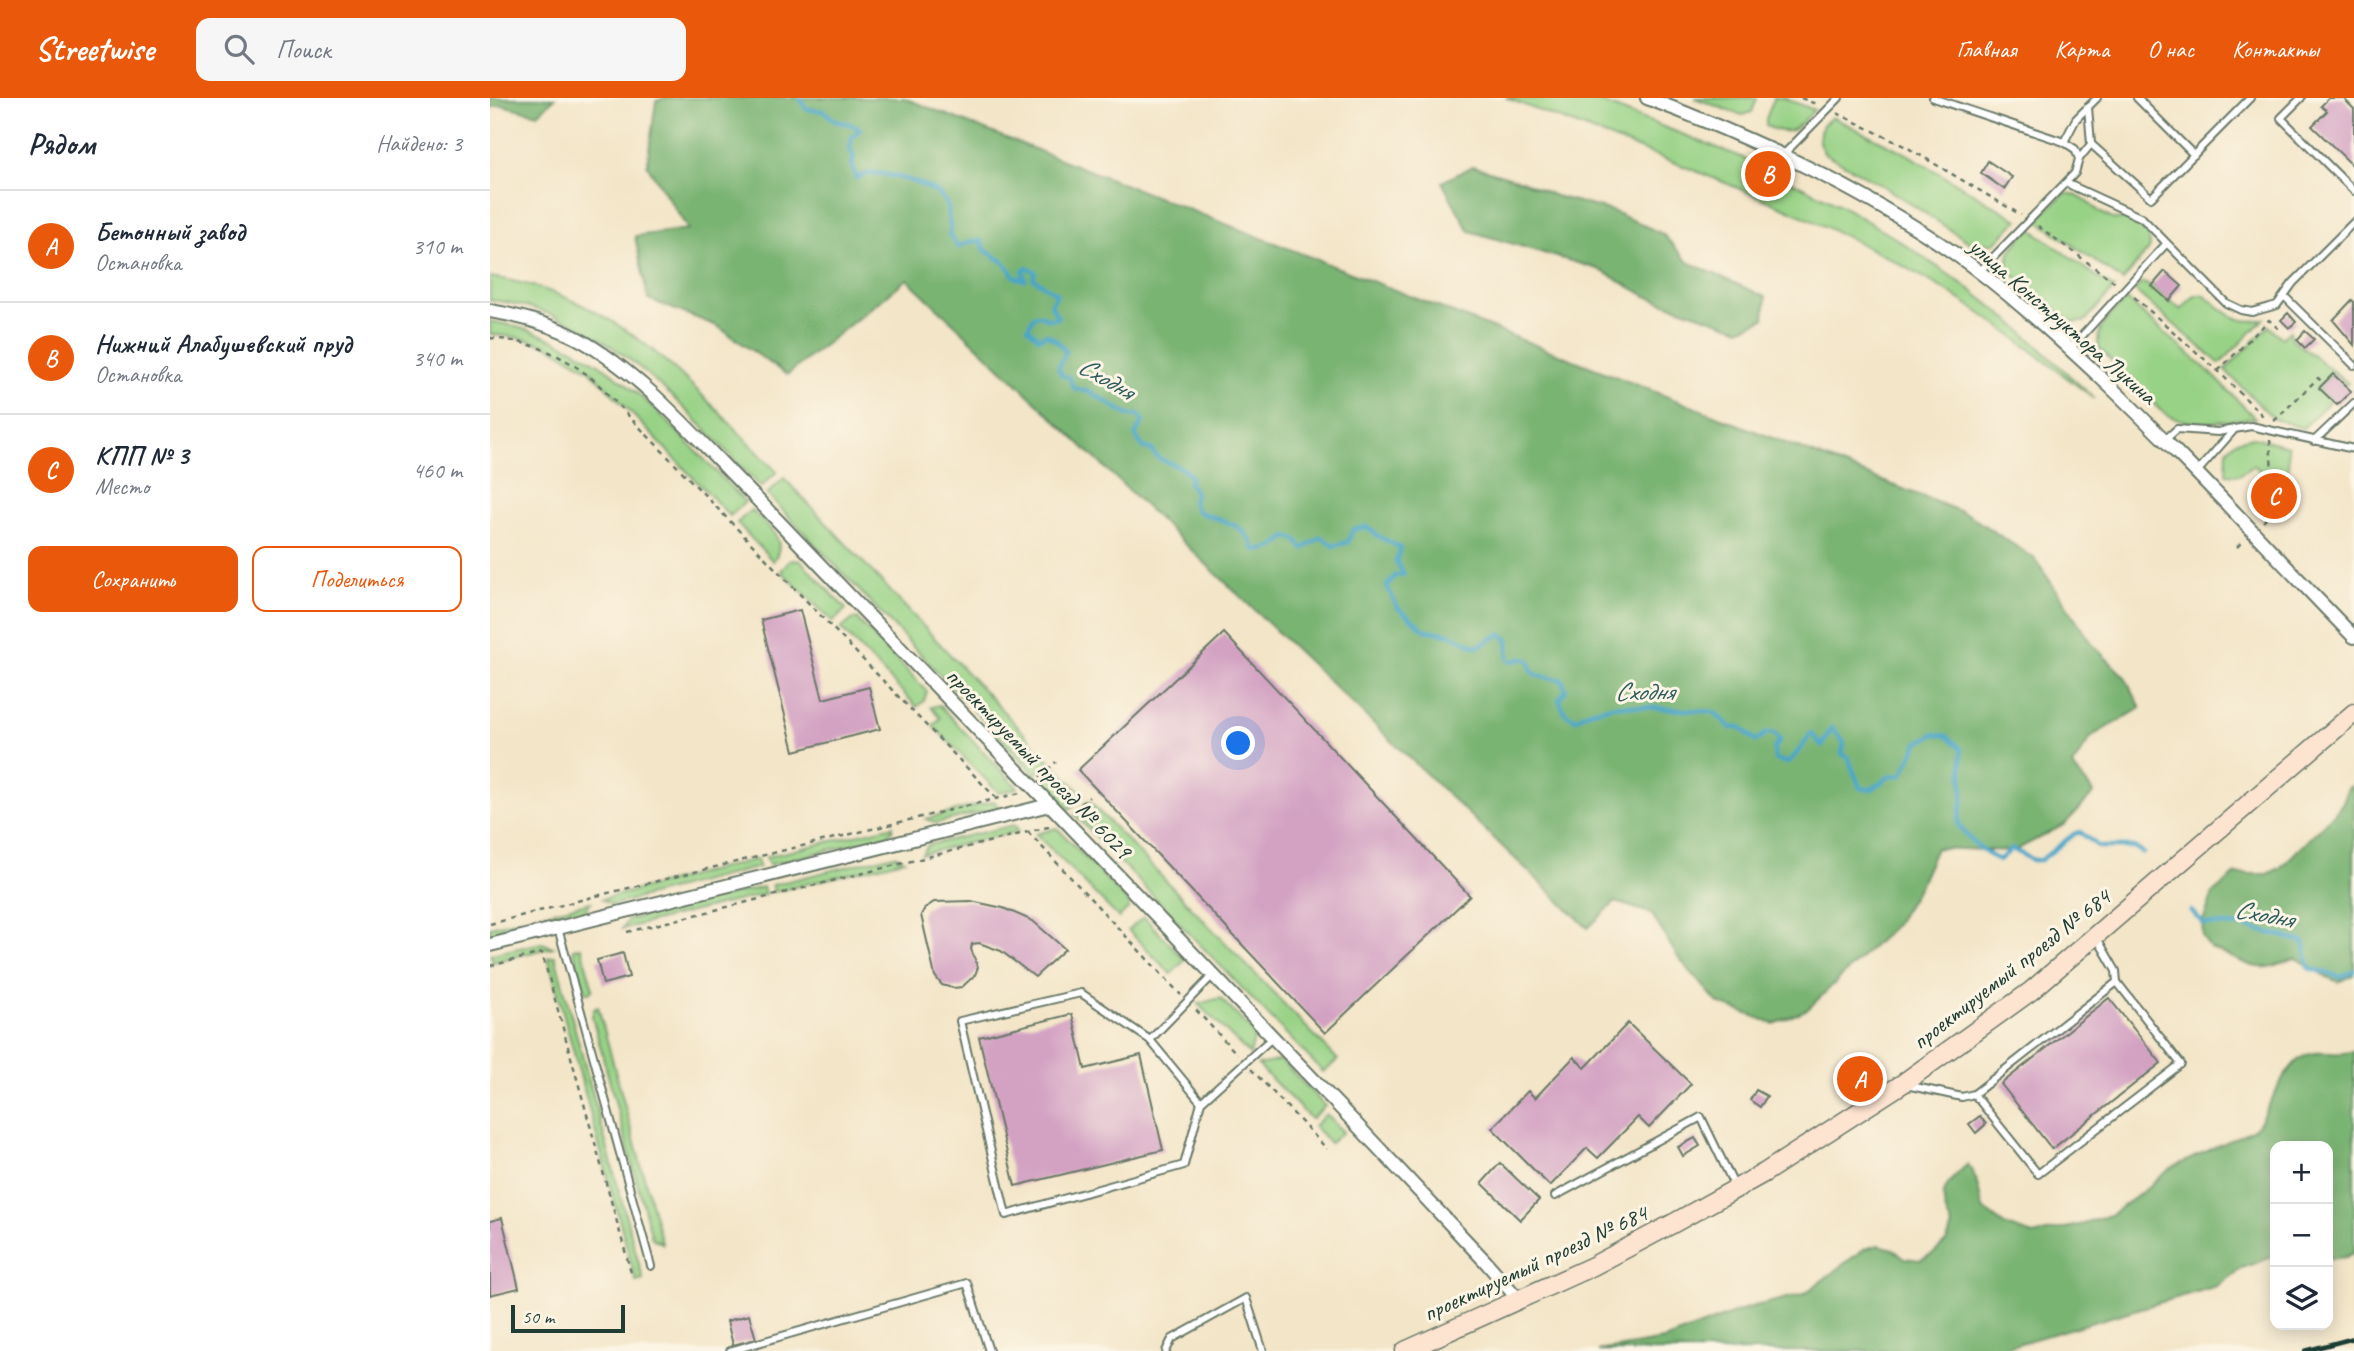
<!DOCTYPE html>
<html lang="ru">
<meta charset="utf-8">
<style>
body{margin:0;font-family:Caveat,sans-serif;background:#f6f6f7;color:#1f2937}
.controls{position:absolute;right:21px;bottom:21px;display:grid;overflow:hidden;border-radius:14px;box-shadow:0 4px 18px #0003}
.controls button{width:63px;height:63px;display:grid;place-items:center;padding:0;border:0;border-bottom:2px solid #e0e1e3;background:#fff;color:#1f2937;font:35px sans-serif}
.scale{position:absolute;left:21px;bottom:18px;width:114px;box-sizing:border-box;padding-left:7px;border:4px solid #1f3d34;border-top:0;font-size:19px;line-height:24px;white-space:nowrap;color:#1f3d34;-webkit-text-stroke:5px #fcf5e5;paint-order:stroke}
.you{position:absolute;left:749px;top:646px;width:24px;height:24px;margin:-18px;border:5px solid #fff;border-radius:50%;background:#1a73e8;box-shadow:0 0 0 10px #1a73e833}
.badge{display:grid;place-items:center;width:46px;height:46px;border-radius:50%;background:#ea580c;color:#fff;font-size:23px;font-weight:700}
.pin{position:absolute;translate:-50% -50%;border:4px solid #fff;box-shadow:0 2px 7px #0006}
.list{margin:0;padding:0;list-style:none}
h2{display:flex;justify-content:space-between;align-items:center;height:91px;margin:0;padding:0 28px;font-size:30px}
h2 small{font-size:23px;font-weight:400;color:#747a83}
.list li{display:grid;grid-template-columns:46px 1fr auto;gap:21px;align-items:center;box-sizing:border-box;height:112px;padding:0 28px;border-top:2px solid #e0e1e3}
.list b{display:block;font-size:26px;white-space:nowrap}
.list p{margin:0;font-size:23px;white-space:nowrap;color:#747a83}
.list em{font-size:23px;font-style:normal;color:#747a83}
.actions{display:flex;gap:14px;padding:21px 28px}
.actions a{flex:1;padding:16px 0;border:2px solid #ea580c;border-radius:14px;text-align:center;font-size:24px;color:#ea580c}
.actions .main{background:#ea580c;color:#fff}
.icon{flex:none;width:38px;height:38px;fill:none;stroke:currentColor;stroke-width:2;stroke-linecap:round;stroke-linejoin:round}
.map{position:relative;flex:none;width:1864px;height:1253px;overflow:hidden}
header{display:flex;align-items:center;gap:42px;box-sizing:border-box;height:98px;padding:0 35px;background:#ea580c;color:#fff}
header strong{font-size:33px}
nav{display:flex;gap:38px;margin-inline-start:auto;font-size:24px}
.search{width:490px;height:63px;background:#f6f6f7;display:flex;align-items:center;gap:18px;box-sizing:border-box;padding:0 24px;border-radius:14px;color:#747a83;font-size:26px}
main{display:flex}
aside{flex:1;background:#fff}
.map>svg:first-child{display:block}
.green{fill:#98d286;stroke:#5c885d;stroke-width:2}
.forest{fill:#7ab473;stroke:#4c7854;stroke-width:2}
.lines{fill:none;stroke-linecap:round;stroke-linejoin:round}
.stream{stroke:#49a5c8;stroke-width:4.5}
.building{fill:#d3a2c3}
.lane-casing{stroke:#697868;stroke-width:10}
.street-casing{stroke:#697868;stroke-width:16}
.secondary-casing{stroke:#697868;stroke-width:21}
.path{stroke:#697868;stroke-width:2.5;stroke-dasharray:5 5;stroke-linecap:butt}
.lane{stroke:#fff;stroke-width:6}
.street{stroke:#fff;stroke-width:12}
.secondary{stroke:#fde4d1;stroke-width:18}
.rail{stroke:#1f3d34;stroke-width:4.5}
.labels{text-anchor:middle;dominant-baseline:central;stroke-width:6;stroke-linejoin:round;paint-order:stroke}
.street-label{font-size:24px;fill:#1f3d34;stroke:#fcf5e5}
.water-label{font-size:26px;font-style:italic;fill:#2c5c60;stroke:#fcf5e5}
</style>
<header>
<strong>Streetwise</strong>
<div class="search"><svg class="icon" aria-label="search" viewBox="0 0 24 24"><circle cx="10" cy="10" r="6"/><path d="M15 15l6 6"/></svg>Поиск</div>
<nav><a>Главная</a><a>Карта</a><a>О нас</a><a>Контакты</a></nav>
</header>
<main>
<aside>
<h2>Рядом<small>Найдено: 3</small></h2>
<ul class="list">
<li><span class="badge">A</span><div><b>Бетонный завод</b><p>Остановка</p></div><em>310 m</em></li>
<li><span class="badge">B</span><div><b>Нижний Алабушевский пруд</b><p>Остановка</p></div><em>340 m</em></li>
<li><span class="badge">C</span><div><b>КПП № 3</b><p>Место</p></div><em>460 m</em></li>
</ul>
<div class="actions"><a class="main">Сохранить</a><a>Поделиться</a></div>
</aside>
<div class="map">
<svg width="1864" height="1253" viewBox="0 0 1864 1253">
<rect width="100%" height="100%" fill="#fcf5e5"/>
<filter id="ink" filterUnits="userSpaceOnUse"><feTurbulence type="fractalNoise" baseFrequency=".0143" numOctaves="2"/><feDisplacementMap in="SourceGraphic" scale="14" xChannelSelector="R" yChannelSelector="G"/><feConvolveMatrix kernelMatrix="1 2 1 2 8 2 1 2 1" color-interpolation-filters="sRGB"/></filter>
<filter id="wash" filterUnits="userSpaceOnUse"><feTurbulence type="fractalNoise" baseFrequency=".00686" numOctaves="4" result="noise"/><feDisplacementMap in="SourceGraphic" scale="28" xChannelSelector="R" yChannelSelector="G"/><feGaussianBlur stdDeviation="1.57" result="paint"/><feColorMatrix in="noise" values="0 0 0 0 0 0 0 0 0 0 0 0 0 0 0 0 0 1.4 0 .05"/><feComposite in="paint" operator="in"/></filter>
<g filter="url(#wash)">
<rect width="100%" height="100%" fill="#f3e5c8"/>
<!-- green -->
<g class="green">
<path d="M1016,0H1099L1251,59L1350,107L1405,140L1477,189L1524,226L1605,301C1553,262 1501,219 1445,186C1310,107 1161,56 1016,0Z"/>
<path d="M1205,0H1267L1262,14L1253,17L1245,15Z"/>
<path d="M1284,0H1294L1324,12C1306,31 1302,40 1276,28V21Z"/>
<path d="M1342,19L1415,55L1528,122L1505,145L1482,146L1395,89L1334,55L1329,44L1330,34L1333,27Z"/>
<path d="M1575,95C1595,96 1605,115 1623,121C1626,122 1631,121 1634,121C1646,123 1664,138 1659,151L1633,183L1547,122Z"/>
<path d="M1540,130L1624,191L1594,224H1581L1519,173C1513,154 1529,143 1540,130Z"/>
<path d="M0,179C131,197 200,286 287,374L271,389C193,311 118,213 0,202Z"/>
<path d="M1652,185L1662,188L1691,212C1698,205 1704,194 1715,197C1733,213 1748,228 1774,221L1730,266L1644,192Z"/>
<path d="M1636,201L1723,277L1765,320C1734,321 1697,334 1670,312L1609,250C1603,230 1624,215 1636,201Z"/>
<path d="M0,223C118,243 176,324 255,404L240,418L100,272L56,247L31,240L0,236Z"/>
<path d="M1779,228L1792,240L1800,233L1802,241L1858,285L1855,288L1842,276L1829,290L1841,302L1813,330L1784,321L1735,272Z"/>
<path d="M1763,339L1798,348L1799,392L1792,396L1787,390L1777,398L1782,404V410L1776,416L1764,404L1767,392L1778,381L1764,367L1749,377L1736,376L1737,352L1746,343Z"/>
<path d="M294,380L560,663L545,676L277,396Z"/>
<path d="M261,412C276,427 300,442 283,463L247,425Z"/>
<path d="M305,462L311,463L356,511L343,524L291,473L299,463Z"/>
<path d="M363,521H367L437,593L434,603L427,609L351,531Z"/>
<path d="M449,607L528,690L509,695L443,628L450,620L441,609Z"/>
<path d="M566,669L594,698L579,711L552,683Z"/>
<path d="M504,703L509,710L446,725L436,721Z"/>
<path d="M599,703L848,962L833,974L585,717Z"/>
<path d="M524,727L529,733L432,756L438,747Z"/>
<path d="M403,728L402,733L396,738L279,767L276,759Z"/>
<path d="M567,730L639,805V810L629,820L546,736Z"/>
<path d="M404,757L414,762L284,794L282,787Z"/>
<path d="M267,761L269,769L122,807L112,801Z"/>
<path d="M273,789L275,796L132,831L138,822Z"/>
<path d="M101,804L93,814L0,837V829Z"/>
<path d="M654,819L695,862L681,876L638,832Z"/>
<path d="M52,845L63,849L3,864L1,856Z"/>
<path d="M91,849L103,891L99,895L95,893L83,851Z"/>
<path d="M65,858L153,1181L146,1183L58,859Z"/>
<path d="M730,900L765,936L760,957L708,906Z"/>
<path d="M108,909L172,1145L162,1140L102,918L104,911Z"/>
<path d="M791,962L835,1008L821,1021L768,967Z"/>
<path d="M836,1016L853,1034L840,1045L824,1028Z"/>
</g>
<!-- forest -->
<g class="forest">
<path d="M0,0H65L48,16L11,7L0,10Z"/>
<path d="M175,0H414L1477,416L1545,461L1604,548L1635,579L1651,610L1602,638L1582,668L1604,695L1574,727L1524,753L1446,750L1429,788L1405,827L1318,911L1284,926L1228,905L1187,858L1161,815L1125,804L1098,830L417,181L297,277L227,228L158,201L145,138L198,131L157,67L166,3Z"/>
<path d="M983,68L1032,83L1065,98L1122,113L1173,136L1198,164L1276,199L1274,221L1250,231L1158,199L1108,171L979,133L952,84Z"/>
<path d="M1864,687V877L1849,884C1830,879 1823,867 1805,860C1796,863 1787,868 1778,869C1758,872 1738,855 1720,850L1712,838L1713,823L1723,795L1746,776H1778L1790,770L1844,716L1853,704L1858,690Z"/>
<path d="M1864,953V1154L1856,1159L1838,1161V1048H1785V1158L1752,1170L1727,1188L1503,1253H1108L1174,1242L1257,1210L1314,1196L1374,1151L1389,1147L1403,1151L1415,1160L1430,1162L1444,1155L1457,1143L1462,1128C1446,1096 1453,1088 1478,1066L1486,1081L1493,1111L1516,1128L1543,1137L1594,1126L1620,1117L1646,1099L1681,1070L1764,1031C1780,1012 1795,961 1820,956C1835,952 1847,959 1864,953Z"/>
</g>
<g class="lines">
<!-- stream -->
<g class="stream">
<path d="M310,0L316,11L334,13L345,23L360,26L370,31L362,39L360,52L364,58L362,67L366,80C371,78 377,75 382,75C402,76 443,86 455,103C461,112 456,121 461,129L459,137L468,149L479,144L491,143L495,152L514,164L525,179L535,182L533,172L537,169L545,174L543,180L567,196L561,207L568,220L558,221L551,217L544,218L538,230L549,240L556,236L567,243L576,254L568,270L572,277L580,280L582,287L586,291L600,294L638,317H648L653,323L645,337L653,349L662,352C669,368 688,361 701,379L699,385L706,395L703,403L707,413C731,424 756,424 764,451C779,454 786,447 797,439L806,441L813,451L831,439L844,448L858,444L863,431L877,429L888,438L911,450L906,463L914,476L905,478L897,488L907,509L935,532L960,536L987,549L1011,536L1018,542V561L1022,564L1032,560L1040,563L1042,574C1052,581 1061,578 1072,582L1076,592L1069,601L1075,615L1086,621L1098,614L1126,607L1224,614L1241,630L1250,629L1266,643L1276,635L1285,636L1290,642L1284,651L1285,661L1298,665L1312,649L1321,635L1332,648L1342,629L1354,645L1352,656L1359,660C1361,671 1367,679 1370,690C1386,695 1388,684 1400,679C1404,677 1408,677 1412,677L1428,645L1444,636L1457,638L1471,651L1473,700L1468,726C1480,742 1490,753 1509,762L1522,751L1543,762H1551L1584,736L1590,734L1609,749H1644L1653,755"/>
<path d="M1701,813L1714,826L1752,828L1814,844L1819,870L1851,879L1864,873"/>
</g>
</g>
<g id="blocks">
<!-- building -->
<g class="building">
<path d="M1839,0H1853L1864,11V69L1822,28L1837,13L1831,8Z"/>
<path d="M1498,63L1522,79L1514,91L1491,75Z"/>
<path d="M1675,173L1692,188L1679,203L1662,188Z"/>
<path d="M1862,202L1864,204V247L1843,222Z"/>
<path d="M1798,215L1806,224L1799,230L1791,222Z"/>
<path d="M1815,233L1824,241L1815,250L1807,242Z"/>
<path d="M1843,276L1861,293L1847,307L1829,290Z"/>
<path d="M1787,390L1792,396L1782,404L1777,399Z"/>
<path d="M310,512L333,601L379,589L390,631L304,653L271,522Z"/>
<path d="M734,535L980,798L835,935L588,672Z"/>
<path d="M481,803L513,810L543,823L575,851L545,879L511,853L489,845L482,846L481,851L488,869L485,877L472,889L463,890L452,887L445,878L431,817L435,810L444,804Z"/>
<path d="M133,855L139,879L113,886L107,862Z"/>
<path d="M1619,900L1671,965L1562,1051L1511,986Z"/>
<path d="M582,916L595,971L651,957L673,1052L525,1088L489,939Z"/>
<path d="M1138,925L1201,986L1159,1030L1148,1019L1108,1060L1097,1050L1060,1088L1002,1030L1038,993L1045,1000L1084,959L1095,970Z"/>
<path d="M1266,992L1277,998L1270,1009L1260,1002Z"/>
<path d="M1490,1018L1496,1026L1486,1035L1479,1026Z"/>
<path d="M1205,1040L1210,1048L1193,1058L1188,1049Z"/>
<path d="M1010,1065L1049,1102L1030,1122L992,1085Z"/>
<path d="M12,1120L29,1190L0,1197V1123Z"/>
<path d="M259,1217L266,1241L243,1247L237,1223Z"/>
</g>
</g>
</g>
<g filter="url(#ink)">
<use href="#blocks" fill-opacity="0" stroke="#697868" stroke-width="2"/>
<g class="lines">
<defs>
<g id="lane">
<path d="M1443,0L1574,44L1586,21L1607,0"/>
<path d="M1647,0L1704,57"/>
<path d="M1811,0L1791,20L1864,93"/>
<path d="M1601,46L1661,100L1760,0"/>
<path d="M1294,56L1349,0"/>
<path d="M1589,61L1601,46L1598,9"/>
<path d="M1576,85L1652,120L1736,205L1751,212L1762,214L1787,207L1803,185L1864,124"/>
<path d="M1489,174L1585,75L1589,61L1585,51L1574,44"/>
<path d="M1794,198L1864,267"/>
<path d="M1580,251L1676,146"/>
<path d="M1676,341L1687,331L1728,334L1761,328L1864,351"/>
<path d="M1824,343L1864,305"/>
<path d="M1707,374L1743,333"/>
<path d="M68,830L161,1168"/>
<path d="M660,942L723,877"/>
<path d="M1416,987L1472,999L1484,996L1627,884L1626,873L1607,840"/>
<path d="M1484,996L1548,1076L1691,966L1627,884"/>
<path d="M711,1004L660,942L591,895L470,923L516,1117L694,1067L711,1004L783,939"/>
<path d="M1065,1098L1211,1019L1245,1089"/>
<path d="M240,1253L477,1185L499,1253"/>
<path d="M676,1253L682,1241L756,1200L773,1253"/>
</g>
<g id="street">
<path d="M1157,0C1265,41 1368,89 1464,155C1515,191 1563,235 1609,278C1698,362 1779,452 1864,539"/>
<path d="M0,213C30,218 60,226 87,240C155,277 211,346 266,400L866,1026L995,1163L1029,1202"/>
<path d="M0,847L559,707"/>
</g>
<path id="secondary" d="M915,1253L1103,1168L1184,1125L1274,1075L1412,986L1541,893L1864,615"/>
</defs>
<!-- lane casing -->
<use href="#lane" class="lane-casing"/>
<!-- street casing -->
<use href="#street" class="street-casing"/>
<!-- secondary casing -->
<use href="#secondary" class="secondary-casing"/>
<!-- path -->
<g class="path">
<path d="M1311,0L1328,7"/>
<path d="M1347,15L1418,50L1531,117"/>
<path d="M1548,128L1627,186"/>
<path d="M1644,199L1728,273L1775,320"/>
<path d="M0,240C42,243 75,257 107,285L506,700"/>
<path d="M1728,273L1779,222L1792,234"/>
<path d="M1784,323L1828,280L1834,286"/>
<path d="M1773,424L1788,408L1777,395L1783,389L1780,342"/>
<path d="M1747,449L1753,443"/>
<path d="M550,679L566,664"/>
<path d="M583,713L599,699"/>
<path d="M538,734L691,897"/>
<path d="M0,826L106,798L530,695"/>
<path d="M137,834L562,728"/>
<path d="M0,868L52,855L142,1178"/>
<path d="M706,912L747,956"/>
<path d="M761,971L837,1051"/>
</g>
<!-- lane -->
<use href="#lane" class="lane"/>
<!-- street -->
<use href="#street" class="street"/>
<!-- secondary -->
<use href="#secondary" class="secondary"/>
<!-- rail -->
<path class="rail" d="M1815,1253L1864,1240"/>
</g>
</g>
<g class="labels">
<!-- street labels -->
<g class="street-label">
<text transform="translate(1573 223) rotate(41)">улица Конструктора Лукина</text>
<text transform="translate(549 665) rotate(46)">проектируемый проезд № 6029</text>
<text transform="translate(1521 871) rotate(-38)">проектируемый проезд № 684</text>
<text transform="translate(1045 1165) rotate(-25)">проектируемый проезд № 684</text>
</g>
<!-- water labels -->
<g class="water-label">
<text transform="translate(616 280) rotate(30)">Сходня</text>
<text x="1154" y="593">Сходня</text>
<text transform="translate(1774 816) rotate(11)">Сходня</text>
</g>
</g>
</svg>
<div class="controls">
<button>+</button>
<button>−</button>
<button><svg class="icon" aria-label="layers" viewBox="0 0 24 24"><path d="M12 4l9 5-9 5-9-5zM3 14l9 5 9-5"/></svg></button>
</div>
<div class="scale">50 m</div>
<div class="you"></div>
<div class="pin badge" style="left:1370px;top:981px">A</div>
<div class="pin badge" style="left:1278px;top:76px">B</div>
<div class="pin badge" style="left:1784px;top:398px">C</div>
</div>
</main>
